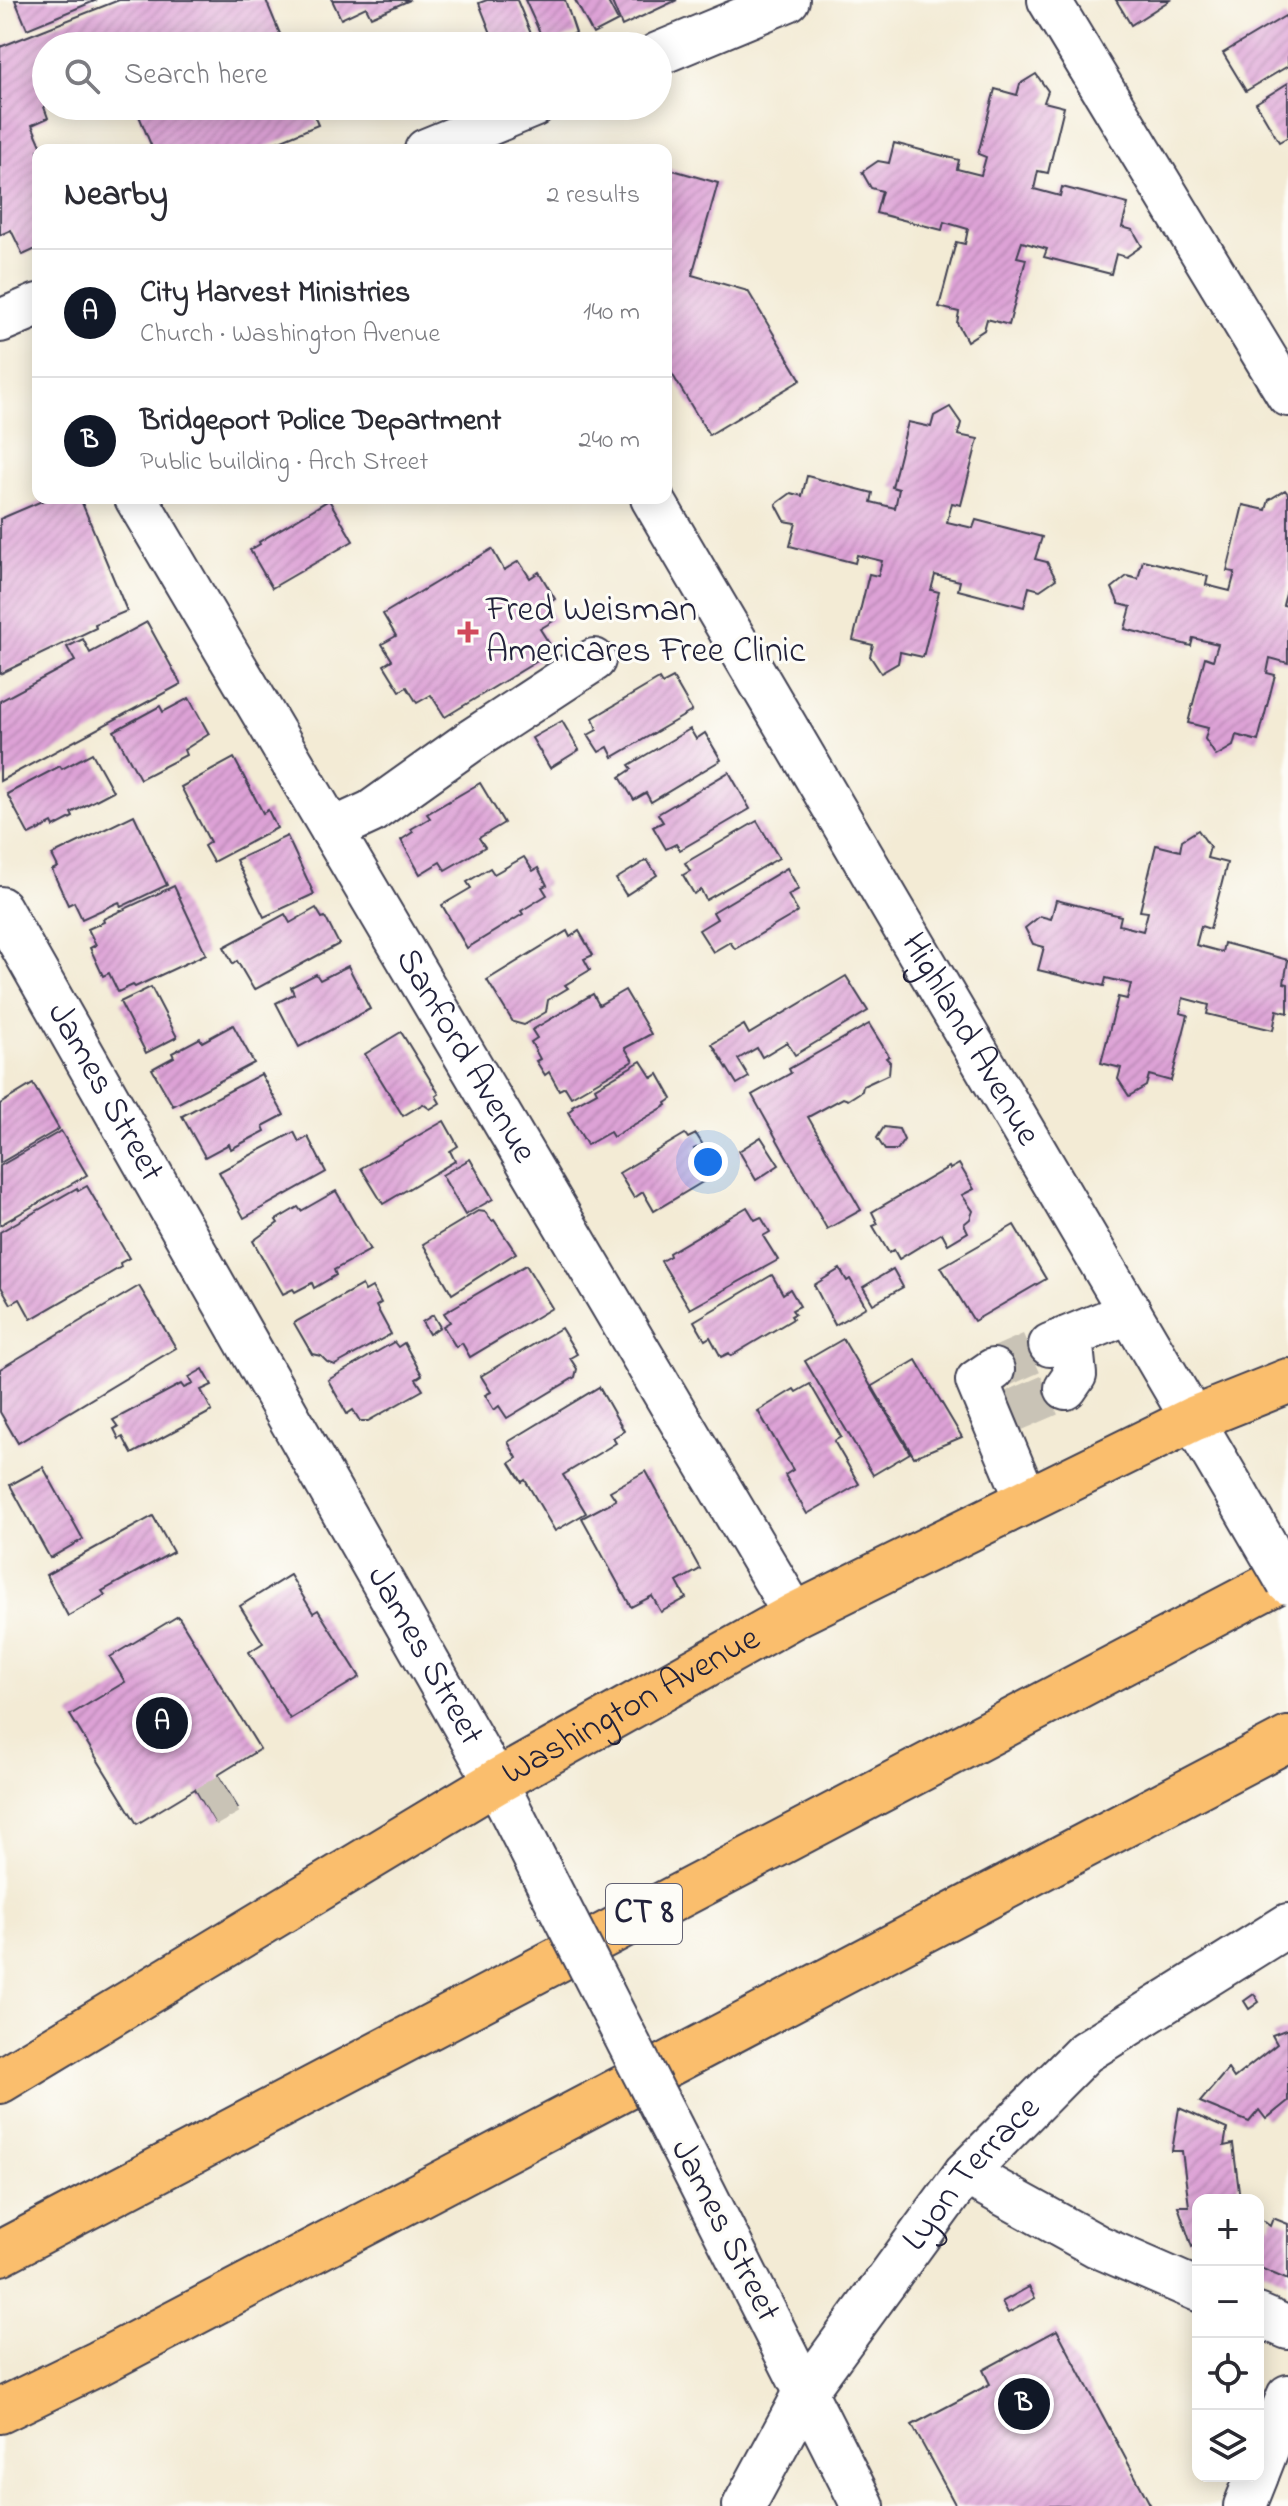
<!DOCTYPE html>
<meta charset="utf-8">
<style>
body{margin:0;font-family:"Indie Flower",sans-serif;background:#f7f7f7;color:#2b2b33}
.controls{position:absolute;right:24px;bottom:24px;display:grid;overflow:hidden;border-radius:16px;box-shadow:0 4px 20px #0003}
.controls button{width:72px;height:72px;display:grid;place-items:center;padding:0;border:0;border-bottom:2px solid #e1e1e2;background:#fff;color:#2b2b33;font:40px sans-serif}
.you{position:absolute;left:708px;top:1162px;width:28px;height:28px;margin:-20px;border:6px solid #fff;border-radius:50%;background:#1a73e8;box-shadow:0 0 0 12px #1a73e833}
.badge{display:grid;place-items:center;width:52px;height:52px;border-radius:50%;background:#111827;color:#fff;font-size:26px;font-weight:700}
.pin{position:absolute;translate:-50% -50%;border:4px solid #fff;box-shadow:0 2px 8px #0006}
.list{margin:0;padding:0;list-style:none}
h2{display:flex;justify-content:space-between;align-items:center;height:104px;margin:0;padding:0 32px;font-size:34px}
h2 small{font-size:26px;font-weight:400;color:#7c7c81}
.list li{display:grid;grid-template-columns:52px 1fr auto;gap:24px;align-items:center;box-sizing:border-box;height:128px;padding:0 32px;border-top:2px solid #e1e1e2}
.list b{display:block;font-size:30px;white-space:nowrap}
.list p{margin:0;font-size:26px;white-space:nowrap;color:#7c7c81}
.list em{font-size:26px;font-style:normal;color:#7c7c81}
.icon{flex:none;width:44px;height:44px;fill:none;stroke:currentColor;stroke-width:2;stroke-linecap:round;stroke-linejoin:round}
.map{position:relative;flex:none;width:1288px;height:2506px;overflow:hidden}
.search{position:absolute;background:#fff;box-shadow:0 4px 20px #0003;left:32px;top:32px;width:640px;height:88px;display:flex;align-items:center;gap:20px;box-sizing:border-box;padding:0 28px;border-radius:44px;color:#7c7c81;font-size:30px}
.panel{position:absolute;background:#fff;box-shadow:0 4px 20px #0003;left:32px;top:144px;width:640px;height:360px;border-radius:16px}
.map>svg:first-child{display:block}
.building{fill:url(#building-hatch)}
.lines{fill:none;stroke-linecap:round;stroke-linejoin:round}
.minor-tunnel{stroke:#c9c3b6;stroke-width:42;stroke-dasharray:42 21;stroke-linecap:butt}
.minor-casing{stroke:#414052;stroke-width:46}
.major-casing{stroke:#414052;stroke-width:48}
.highway-casing{stroke:#414052;stroke-width:48}
.minor{stroke:#fff;stroke-width:42}
.major{stroke:#fabe6d;stroke-width:44}
.highway{stroke:#fabe6d;stroke-width:44}
.minor-bridge-casing{stroke:#414052;stroke-width:46;stroke-linecap:butt}
.minor-bridge{stroke:#fff;stroke-width:42}
.poi-dot{fill:#d1495b;stroke:#fdfcf7;stroke-width:3}
.labels{text-anchor:middle;dominant-baseline:central;stroke-width:6;stroke-linejoin:round;paint-order:stroke}
.shield{fill:#fdfcf7;stroke:#646373;stroke-width:2}
.shield-label{font-size:34px;font-weight:bold;fill:#22223b}
.poi-label{font-size:36px;fill:#22223b;stroke:#fdfcf7;text-anchor:start}
.street-label{font-size:36px;fill:#22223b;stroke:#fdfcf7}
</style>
<div class="map">
<svg width="1288" height="2506" viewBox="0 0 1288 2506">
<defs>
<pattern id="building-hatch" width="6" height="6" patternUnits="userSpaceOnUse" patternTransform="scale(2)"><rect width="6" height="6" fill="#dda2d6"/><path d="M-1 1l2-2M0 6l6-6M5 7l2-2" fill="none" stroke="#bd8bb9"/></pattern>
</defs>
<rect width="100%" height="100%" fill="#fdfcf7"/>
<filter id="ink" filterUnits="userSpaceOnUse"><feTurbulence type="fractalNoise" baseFrequency=".0125" numOctaves="2"/><feDisplacementMap in="SourceGraphic" scale="16" xChannelSelector="R" yChannelSelector="G"/><feConvolveMatrix kernelMatrix="1 2 1 2 8 2 1 2 1" color-interpolation-filters="sRGB"/></filter>
<filter id="wash" filterUnits="userSpaceOnUse"><feTurbulence type="fractalNoise" baseFrequency=".006" numOctaves="4" result="noise"/><feDisplacementMap in="SourceGraphic" scale="32" xChannelSelector="R" yChannelSelector="G"/><feGaussianBlur stdDeviation="1.8" result="paint"/><feColorMatrix in="noise" values="0 0 0 0 0 0 0 0 0 0 0 0 0 0 0 0 0 1.4 0 .05"/><feComposite in="paint" operator="in"/></filter>
<g filter="url(#wash)">
<rect width="100%" height="100%" fill="#f3ebd5"/>
<g id="blocks">
<!-- building -->
<g class="building">
<path d="M15,0H97L27,29Z"/>
<path d="M119,0H266L285,46H46V106L44,107L48,118L32,125L43,150H38V248L23,255L11,230L0,235V47Z"/>
<path d="M332,0H410L371,17L366,7L341,19Z"/>
<path d="M487,0H517L534,41L522,46H496L479,3Z"/>
<path d="M525,0H565L576,33L546,46Z"/>
<path d="M575,0H607L618,21L593,34Z"/>
<path d="M611,0H677L622,26Z"/>
<path d="M1116,0H1170L1131,25Z"/>
<path d="M1285,16L1288,21V66L1246,91L1223,53Z"/>
<path d="M1036,74L1048,91L1044,102L1064,107L1048,173L1038,171L1034,189L1060,196L1062,187L1128,204L1122,227L1133,230L1142,246L1126,257L1116,254L1111,274L1044,257L1047,249L1022,242L1017,257L1026,259L1009,325L987,319L984,330L967,341L957,323L959,312L939,307L956,242L965,244L968,229L944,222L942,230L876,213L882,191L871,188L862,172L878,161L889,163L894,143L959,160L957,169L981,175L986,157L978,154L995,89L1017,95L1020,84Z"/>
<path d="M1288,83V137L1279,142L1256,103Z"/>
<path d="M135,106H310L318,125L258,150H153Z"/>
<path d="M666,168L718,183L692,275L748,291L801,380L709,435L666,364Z"/>
<path d="M950,407L961,423L958,435L978,439L961,505L952,503L947,522L973,528L976,520L1042,537L1035,559L1047,562L1056,579L1040,590L1029,587L1024,607L958,590L960,581L935,575L931,590L939,592L923,657L900,652L898,663L881,673L870,656L873,645L853,640L869,574L878,576L882,561L857,555L855,563L790,546L796,523L785,521L776,504L791,493L802,496L807,476L873,493L871,502L895,508L899,489L892,487L908,422L931,427L934,416Z"/>
<path d="M1285,490L1288,494V586L1283,605L1288,606V663L1270,658L1267,673L1275,675L1258,741L1236,735L1233,746L1216,756L1205,739L1208,728L1188,723L1205,657L1213,660L1218,644L1193,638L1191,646L1125,629L1131,607L1119,604L1112,588L1127,576L1138,579L1143,560L1208,576L1206,585L1230,591L1235,572L1227,571L1243,505L1266,510L1269,500Z"/>
<path d="M49,498H80L127,611L95,624L96,628L0,674V519Z"/>
<path d="M329,500L353,541L272,588L250,550L260,544L259,542Z"/>
<path d="M492,549L504,570L519,561L530,578L539,572L555,599L546,605L555,620L540,629L554,651L445,717L431,695L417,703L407,687L400,691L384,665L392,660L382,644L396,636L383,614Z"/>
<path d="M147,622L181,684L0,781V701L75,661L67,647L83,639L90,653Z"/>
<path d="M673,678L692,711L613,757L608,747L599,752L588,735L597,730L593,718L659,679L662,684Z"/>
<path d="M189,698L209,734L184,750L186,755L140,779L114,731L160,706L163,712Z"/>
<path d="M562,721L579,750L550,768L532,738Z"/>
<path d="M690,729L696,739L705,733L721,760L651,802L646,793L634,800L620,777L632,769L629,765Z"/>
<path d="M92,753L113,791L71,813L73,817L54,827L52,823L29,835L7,794L60,766L62,769Z"/>
<path d="M234,758L263,813L268,810L277,828L213,862L204,846L210,842L181,787Z"/>
<path d="M729,772L750,809L680,850L676,844L666,849L653,827L663,822L658,814Z"/>
<path d="M480,783L504,823L479,838L485,847L445,870L440,862L420,874L401,840L413,832L411,829L430,818L427,814Z"/>
<path d="M134,815L167,885L121,907L119,902L82,919L74,902L68,905L52,870L58,867L52,855Z"/>
<path d="M757,821L779,858L706,900L701,890L694,894L683,875L690,871L685,863Z"/>
<path d="M1198,830L1210,847L1207,858L1227,863L1210,929L1201,926L1196,945L1222,952L1224,943L1288,960L1284,983L1288,984V1013L1277,1010L1273,1030L1207,1014L1209,1005L1183,998L1180,1013L1188,1015L1171,1081L1149,1075L1146,1086L1129,1096L1118,1079L1121,1068L1101,1063L1118,997L1127,999L1131,984L1106,978L1104,986L1038,970L1044,947L1033,944L1025,928L1040,916L1051,919L1056,900L1121,916L1119,925L1143,931L1148,912L1140,911L1156,845L1180,851L1182,840Z"/>
<path d="M287,836L314,894L264,917L236,860Z"/>
<path d="M524,857L533,871L538,868L547,885L542,887L547,895L521,911L523,914L467,948L442,905L471,888L467,882L490,868L494,874Z"/>
<path d="M647,860L657,875L626,895L616,879Z"/>
<path d="M787,868L799,889L788,895L798,912L735,949L730,942L713,952L699,930L717,919L713,912Z"/>
<path d="M174,886L206,954L135,987L133,985L118,992L109,973L103,976L90,948L96,945L88,929L104,922L103,919Z"/>
<path d="M316,908L322,918L325,917L339,944L254,990L237,961L233,964L224,947L285,914L290,923Z"/>
<path d="M567,931L570,937L579,931L593,955L584,959L590,970L565,985L568,988L548,1000L546,1012L524,1025L513,1022L487,980Z"/>
<path d="M348,966L370,1009L299,1047L276,1003L294,994L291,987L316,974L320,980Z"/>
<path d="M846,976L868,1011L795,1055L787,1042L762,1057L757,1048L738,1059L749,1077L737,1084L712,1044L744,1025L749,1034Z"/>
<path d="M151,987L177,1037L146,1053L120,1002Z"/>
<path d="M625,990L651,1034L625,1048L633,1061L571,1097L565,1087L559,1090L549,1072L545,1075L536,1061L540,1059L531,1042L537,1038L532,1030L593,994L599,1005Z"/>
<path d="M869,1024L889,1056L886,1058L890,1062L889,1074L863,1086L862,1091L848,1100L843,1098L808,1117L861,1210L827,1229L752,1095L791,1073L789,1069Z"/>
<path d="M233,1025L254,1063L173,1106L152,1069L174,1057L172,1053L200,1038L202,1042Z"/>
<path d="M401,1032L439,1094L436,1096L440,1103L430,1109L423,1104L403,1116L365,1054Z"/>
<path d="M641,1061L652,1078L658,1074L672,1099L666,1103L667,1105L613,1137L610,1132L587,1145L568,1112L573,1108L572,1106L597,1092L595,1088Z"/>
<path d="M261,1074L284,1115L263,1126L265,1131L231,1149L229,1144L205,1157L182,1116Z"/>
<path d="M33,1084L59,1129L0,1163V1104Z"/>
<path d="M444,1121L458,1146L450,1151L455,1161L383,1204L361,1168Z"/>
<path d="M884,1127L899,1129L904,1140L897,1150H885L877,1138Z"/>
<path d="M61,1131L87,1175L0,1225V1166Z"/>
<path d="M294,1132L299,1142L308,1137L326,1172L244,1218L219,1172Z"/>
<path d="M685,1134L688,1138L696,1134L703,1145L694,1149L711,1177L654,1211L643,1192L634,1198L619,1173Z"/>
<path d="M761,1137L779,1165L756,1180L739,1151Z"/>
<path d="M470,1159L493,1199L465,1215L442,1175Z"/>
<path d="M959,1164L974,1189L962,1195L973,1211L970,1219L964,1224L968,1232L948,1244L942,1233L899,1259L894,1250L889,1253L873,1226L878,1224L872,1212L949,1167L950,1169Z"/>
<path d="M87,1186L129,1258L120,1263L121,1267L31,1319L20,1299L11,1304L0,1285V1232L77,1188L78,1191Z"/>
<path d="M336,1191L370,1250L334,1270L336,1275L314,1288L312,1283L295,1292L293,1289L283,1294L253,1241L278,1223L276,1220L298,1207L301,1211Z"/>
<path d="M747,1207L755,1220L761,1217L770,1232L763,1236L778,1260L690,1309L661,1261L670,1256L669,1253Z"/>
<path d="M478,1211L485,1212L492,1221L494,1220L516,1253L452,1294L423,1244Z"/>
<path d="M1014,1225L1046,1279L974,1321L941,1267Z"/>
<path d="M526,1265L552,1308L470,1357L462,1343L456,1347L443,1326L450,1322L444,1313Z"/>
<path d="M840,1269L847,1281L850,1279L866,1307L835,1325L814,1285Z"/>
<path d="M893,1269L903,1287L873,1304L863,1287Z"/>
<path d="M772,1275L783,1294L790,1289L800,1306L792,1310L795,1314L791,1316L793,1319L731,1356L729,1353L721,1357L710,1337L705,1340L694,1321Z"/>
<path d="M362,1285L365,1291L372,1287L381,1303L376,1306L391,1334L335,1365L327,1362L321,1356L312,1354L294,1323Z"/>
<path d="M139,1286L176,1348L18,1443L0,1412V1369Z"/>
<path d="M433,1315L440,1327L429,1334L422,1322Z"/>
<path d="M561,1328L577,1354L570,1358L577,1369L575,1377L507,1418L499,1406L494,1410L485,1395L491,1392L481,1376Z"/>
<path d="M843,1339L910,1453L873,1475L805,1361Z"/>
<path d="M394,1342L398,1347L404,1343L422,1375L416,1379L423,1390L368,1421H360L353,1410L347,1414L328,1380Z"/>
<path d="M916,1360L962,1437L914,1457L872,1386Z"/>
<path d="M203,1369L212,1385L201,1390L212,1411L132,1454L123,1437L119,1439L114,1429L118,1427L113,1420L181,1384L184,1388L193,1384L189,1377Z"/>
<path d="M810,1384L841,1437L834,1441L859,1484L807,1514L785,1475L793,1470L758,1411L794,1389L796,1392Z"/>
<path d="M599,1387L624,1431L613,1438L616,1443L563,1475L586,1513L555,1531L525,1480L522,1482L510,1463L517,1458L508,1442Z"/>
<path d="M43,1467L83,1539L50,1558L10,1485Z"/>
<path d="M646,1471L700,1569L677,1582L686,1598L661,1612L652,1596L631,1607L582,1518L616,1500L610,1491Z"/>
<path d="M153,1516L173,1552L102,1591L105,1595L68,1616L46,1575Z"/>
<path d="M290,1575L313,1613L318,1610L360,1677L290,1719L249,1652L263,1643L240,1606Z"/>
<path d="M178,1616L260,1749L218,1775L238,1808L215,1822L195,1789L137,1824L70,1715L125,1682L110,1657Z"/>
<path d="M1254,1994L1259,2002L1249,2009L1244,2001Z"/>
<path d="M1288,2029V2101L1266,2119L1259,2110L1249,2122L1200,2102L1228,2069L1234,2078L1277,2044L1272,2035Z"/>
<path d="M1179,2108L1227,2129L1224,2146L1233,2144L1240,2199L1198,2200V2243L1192,2247L1178,2206H1189L1182,2151H1172Z"/>
<path d="M1258,2217L1270,2226L1273,2218L1288,2224V2280L1258,2267Z"/>
<path d="M1029,2287L1035,2298L1008,2313L1002,2302Z"/>
<path d="M1057,2330L1151,2506H956L912,2425L990,2384L983,2370Z"/>
</g>
</g>
</g>
<g filter="url(#ink)">
<use href="#blocks" fill-opacity="0" stroke="#414052" stroke-width="2"/>
<g class="lines">
<!-- minor-tunnel -->
<g class="minor-tunnel">
<path d="M993,1370L1050,1345"/>
<path d="M1011,1412L1066,1388"/>
<path d="M206,1807L229,1794"/>
</g>
<defs>
<g id="minor">
<path d="M1049,0L1288,395"/>
<path d="M658,54L788,0"/>
<path d="M426,150L533,106"/>
<path d="M0,321L38,305"/>
<path id="s1" d="M136,498L795,1615"/>
<path id="s2" d="M652,498L1237,1495"/>
<path d="M332,830L371,812L472,740L594,660"/>
<path id="s3" d="M0,908L496,1782L540,1869"/>
<path d="M1050,1345L1130,1312"/>
<path d="M993,1370L977,1381L1027,1501"/>
<path d="M1066,1388L1075,1375L1071,1337"/>
<path d="M682,2148L863,2506"/>
<path d="M965,2173L1097,2246L1198,2290"/>
<path d="M1258,2315L1288,2328"/>
<path d="M1258,2473L1288,2396"/>
<path id="s4" d="M744,2506L806,2391L965,2173L1085,2052L1288,1925"/>
<path d="M1245,2506L1257,2476"/>
</g>
<g id="major">
<path id="s5" d="M0,2081L496,1782L795,1615L1193,1419L1288,1381"/>
</g>
<g id="highway">
<path d="M0,2253L1288,1576"/>
<path d="M0,2411L99,2363L1288,1739"/>
</g>
</defs>
<!-- minor casing -->
<use href="#minor" class="minor-casing"/>
<!-- major casing -->
<use href="#major" class="major-casing"/>
<!-- highway casing -->
<use href="#highway" class="highway-casing"/>
<!-- minor -->
<use href="#minor" class="minor"/>
<!-- major -->
<use href="#major" class="major"/>
<!-- highway -->
<use href="#highway" class="highway"/>
<defs>
<g id="minor-bridge">
<path d="M1237,1495L1288,1583"/>
<path d="M540,1869L682,2148"/>
</g>
</defs>
<!-- minor-bridge casing -->
<use href="#minor-bridge" class="minor-bridge-casing"/>
<!-- minor-bridge -->
<use href="#minor-bridge" class="minor-bridge"/>
</g>
</g>
<!-- markers -->
<path class="poi-dot" d="M464 620h8v8h8v8h-8v8h-8v-8h-8v-8h8z"/>
<g class="labels">
<!-- shield labels -->
<rect class="shield" x="606" y="1884" width="76" height="60" rx="6"/>
<g class="shield-label">
<text x="644" y="1914">CT 8</text>
</g>
<!-- poi labels -->
<g class="poi-label">
<text x="486" y="611">Fred Weisman<tspan x="486" dy="41">Americares Free Clinic</tspan></text>
</g>
<!-- street labels -->
<g class="street-label">
<text stroke="none"><textPath href="#s2" startOffset="628">Highland Avenue</textPath></text>
<text stroke="none"><textPath href="#s1" startOffset="648">Sanford Avenue</textPath></text>
<text stroke="none"><textPath href="#s3" startOffset="212">James Street</textPath></text>
<text stroke="none"><textPath href="#s3" startOffset="860">James Street</textPath></text>
<text stroke="none"><textPath href="#s5" startOffset="734">Washington Avenue</textPath></text>
<text stroke="none"><textPath href="#s4" startOffset="404">Lyon Terrace</textPath></text>
<text transform="translate(724 2231) rotate(63)">James Street</text>
</g>
</g>
</svg>
<div class="controls">
<button>+</button>
<button>−</button>
<button><svg class="icon" aria-label="locate" viewBox="0 0 24 24"><circle cx="12" cy="12" r="6"/><path d="M12 2v4M12 18v4M2 12h4M18 12h4"/></svg></button>
<button><svg class="icon" aria-label="layers" viewBox="0 0 24 24"><path d="M12 4l9 5-9 5-9-5zM3 14l9 5 9-5"/></svg></button>
</div>
<div class="you"></div>
<div class="pin badge" style="left:162px;top:1723px">A</div>
<div class="pin badge" style="left:1024px;top:2404px">B</div>
<div class="search"><svg class="icon" aria-label="search" viewBox="0 0 24 24"><circle cx="10" cy="10" r="6"/><path d="M15 15l6 6"/></svg>Search here</div>
<section class="panel">
<h2>Nearby<small>2 results</small></h2>
<ul class="list">
<li><span class="badge">A</span><div><b>City Harvest Ministries</b><p>Church · Washington Avenue</p></div><em>140 m</em></li>
<li><span class="badge">B</span><div><b>Bridgeport Police Department</b><p>Public building · Arch Street</p></div><em>240 m</em></li>
</ul>
</section>
</div>
